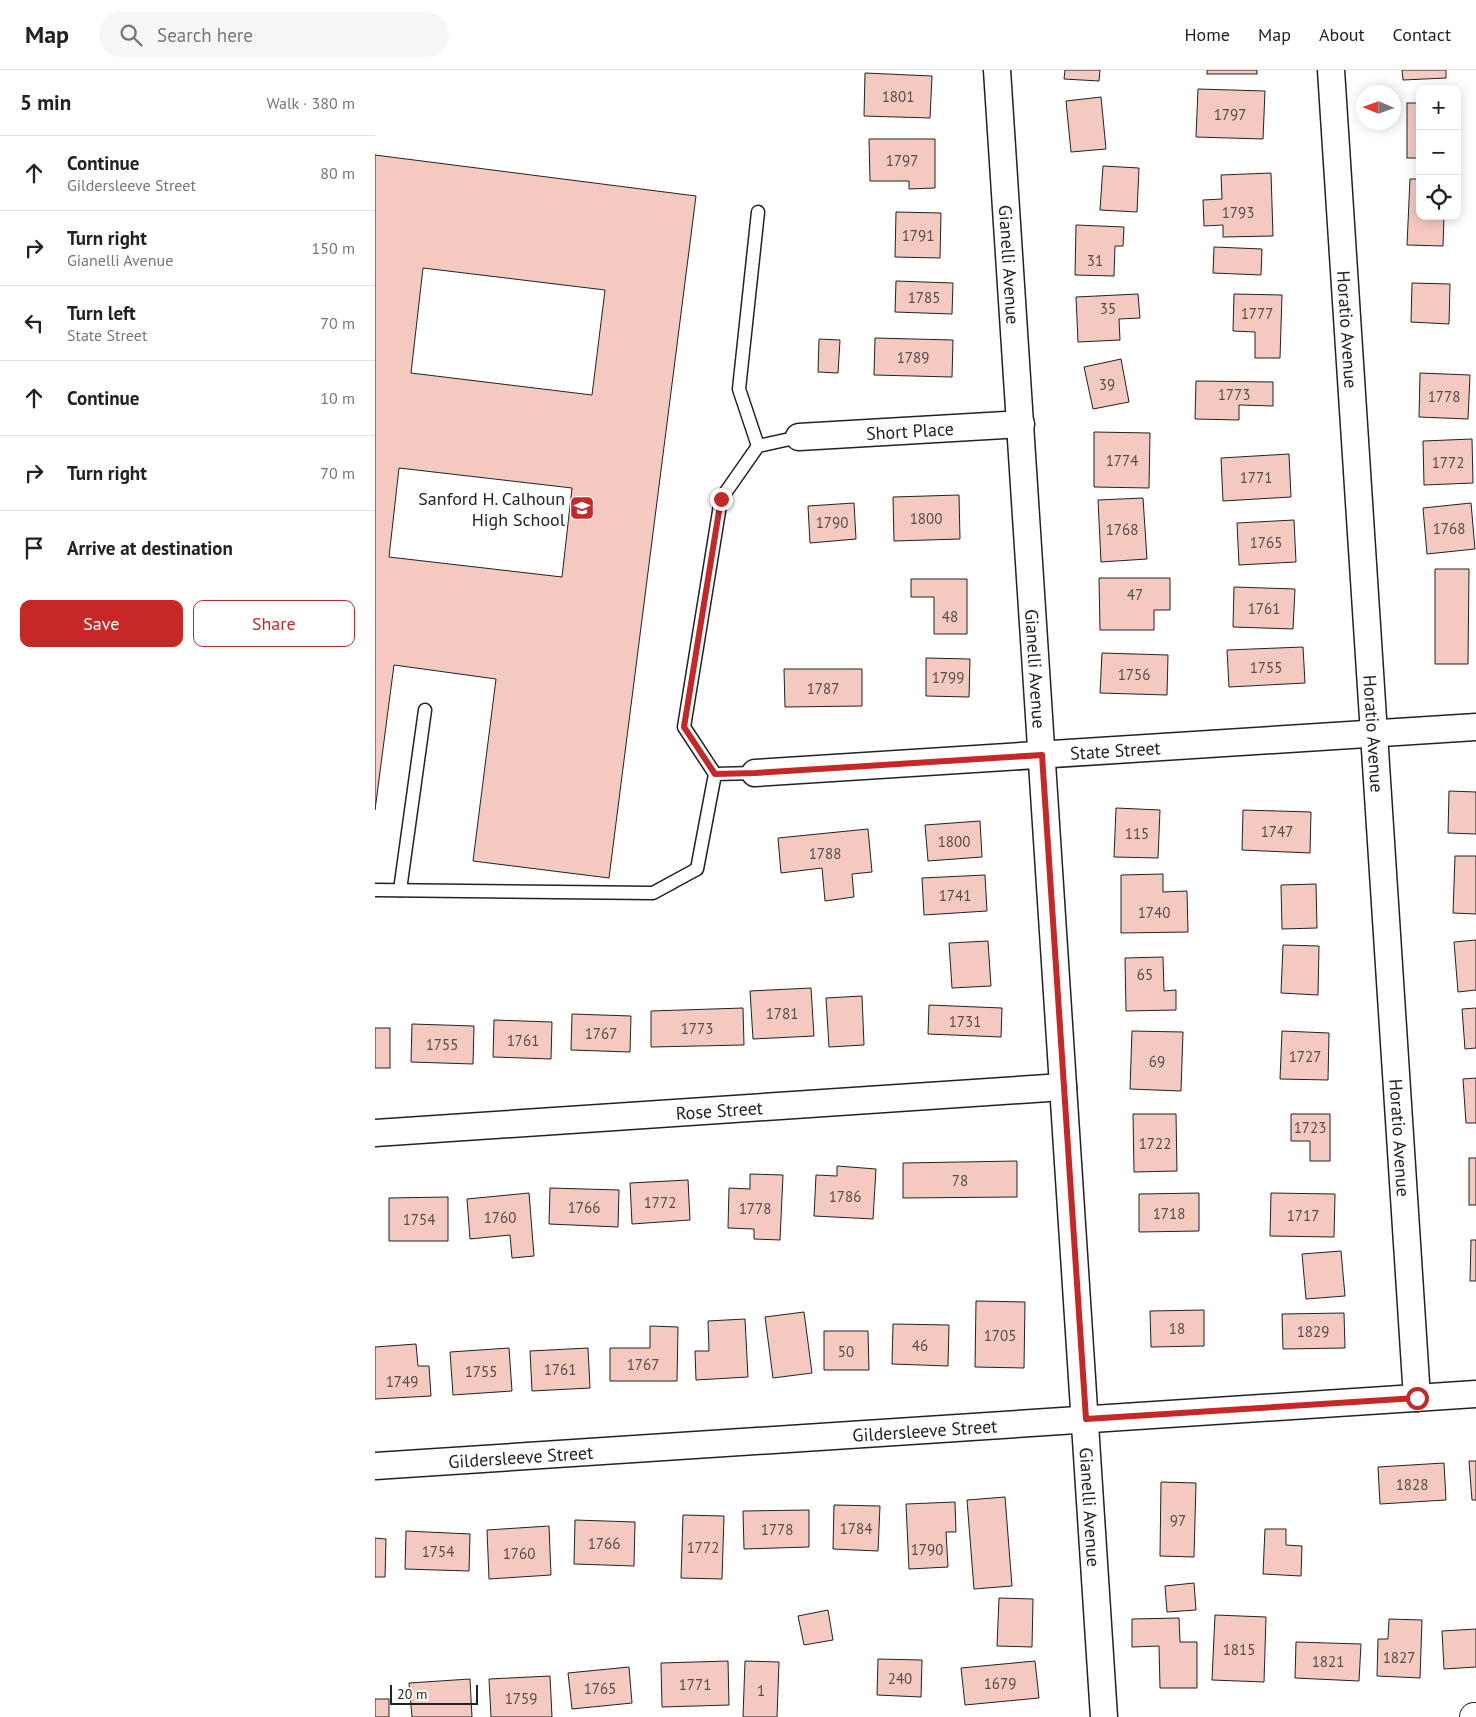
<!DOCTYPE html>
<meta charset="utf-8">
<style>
body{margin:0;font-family:"PT Sans",sans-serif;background:#f6f6f6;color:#222}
.controls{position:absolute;right:15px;top:15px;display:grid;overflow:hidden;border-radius:10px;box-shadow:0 2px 12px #0003}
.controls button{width:45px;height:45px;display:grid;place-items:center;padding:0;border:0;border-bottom:1px solid #e0e0e0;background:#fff;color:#222;font:25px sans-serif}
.compass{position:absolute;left:981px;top:15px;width:45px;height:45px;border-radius:50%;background:#fff;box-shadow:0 2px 12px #0003;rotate:272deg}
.scale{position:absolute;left:15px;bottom:12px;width:88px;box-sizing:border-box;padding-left:5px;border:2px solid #222;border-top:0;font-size:14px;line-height:18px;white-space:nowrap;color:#222;-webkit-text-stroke:4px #fff;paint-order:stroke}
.stop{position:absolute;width:15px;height:15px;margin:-11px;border:4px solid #c62828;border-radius:50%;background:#fff}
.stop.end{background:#c62828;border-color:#fff;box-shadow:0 1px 5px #0008}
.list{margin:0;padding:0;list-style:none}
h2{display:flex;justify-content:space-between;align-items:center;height:65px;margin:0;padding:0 20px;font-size:21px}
h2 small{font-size:16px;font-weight:400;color:#767676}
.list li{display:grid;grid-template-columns:32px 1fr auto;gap:15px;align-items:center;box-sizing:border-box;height:75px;padding:0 20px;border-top:1px solid #e0e0e0}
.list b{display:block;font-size:19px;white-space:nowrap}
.list p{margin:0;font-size:16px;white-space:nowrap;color:#767676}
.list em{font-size:16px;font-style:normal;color:#767676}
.actions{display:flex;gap:10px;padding:15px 20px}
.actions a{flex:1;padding:11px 0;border:1px solid #c62828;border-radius:10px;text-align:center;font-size:18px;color:#c62828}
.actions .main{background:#c62828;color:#fff}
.icon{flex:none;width:28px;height:28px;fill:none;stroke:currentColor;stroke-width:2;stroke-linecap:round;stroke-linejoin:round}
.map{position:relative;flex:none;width:1101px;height:1647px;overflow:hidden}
header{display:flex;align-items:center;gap:30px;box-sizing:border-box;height:70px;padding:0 25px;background:#fff;border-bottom:1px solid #e0e0e0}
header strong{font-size:24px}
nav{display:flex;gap:28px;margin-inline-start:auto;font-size:18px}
.search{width:350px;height:45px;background:#f6f6f6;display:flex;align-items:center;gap:12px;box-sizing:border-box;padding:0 18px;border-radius:28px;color:#767676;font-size:19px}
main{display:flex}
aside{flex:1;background:#fff}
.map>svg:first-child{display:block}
.building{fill:#f3c9c0;stroke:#222;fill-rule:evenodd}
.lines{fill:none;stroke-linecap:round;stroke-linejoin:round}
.lane-casing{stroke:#222;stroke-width:15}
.street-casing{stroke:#222;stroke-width:29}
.secondary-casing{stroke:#222;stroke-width:30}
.lane{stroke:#fff;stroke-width:12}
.street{stroke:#fff;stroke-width:26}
.secondary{stroke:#fff;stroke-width:28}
.route{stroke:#c62828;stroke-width:6}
.labels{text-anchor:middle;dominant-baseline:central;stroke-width:4;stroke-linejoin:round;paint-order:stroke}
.number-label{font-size:15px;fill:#564c4a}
.street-label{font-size:18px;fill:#222;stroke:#fff}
.poi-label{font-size:18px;fill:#222;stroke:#fff;text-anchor:end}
</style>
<header>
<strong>Map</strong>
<div class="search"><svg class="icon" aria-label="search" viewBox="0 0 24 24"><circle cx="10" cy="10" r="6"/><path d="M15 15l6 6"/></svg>Search here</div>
<nav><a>Home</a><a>Map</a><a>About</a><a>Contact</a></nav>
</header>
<main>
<aside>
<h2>5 min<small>Walk · 380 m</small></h2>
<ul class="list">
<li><svg class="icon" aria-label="ahead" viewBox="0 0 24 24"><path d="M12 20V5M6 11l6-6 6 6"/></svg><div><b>Continue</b><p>Gildersleeve Street</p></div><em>80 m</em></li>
<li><svg class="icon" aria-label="right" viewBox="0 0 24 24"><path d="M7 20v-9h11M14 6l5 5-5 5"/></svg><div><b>Turn right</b><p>Gianelli Avenue</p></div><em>150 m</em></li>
<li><svg class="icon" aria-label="left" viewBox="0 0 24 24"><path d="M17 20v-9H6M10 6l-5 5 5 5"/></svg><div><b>Turn left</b><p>State Street</p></div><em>70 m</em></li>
<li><svg class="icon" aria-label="ahead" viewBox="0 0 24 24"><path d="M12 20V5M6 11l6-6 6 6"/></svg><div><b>Continue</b></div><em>10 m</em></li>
<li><svg class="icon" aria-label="right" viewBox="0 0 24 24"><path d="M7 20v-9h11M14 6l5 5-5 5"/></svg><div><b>Turn right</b></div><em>70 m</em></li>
<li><svg class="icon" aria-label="arrive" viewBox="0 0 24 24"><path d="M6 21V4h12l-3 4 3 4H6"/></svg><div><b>Arrive at destination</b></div></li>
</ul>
<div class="actions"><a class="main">Save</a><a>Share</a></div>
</aside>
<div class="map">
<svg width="1101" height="1647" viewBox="0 0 1101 1647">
<rect width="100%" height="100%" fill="#fff"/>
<!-- building -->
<g class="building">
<path d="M690,0H725L724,11L689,9Z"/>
<rect x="832" y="0" width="50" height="4"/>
<path d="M1027,0H1071V8L1028,10Z"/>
<path d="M490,3L557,6L555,48L489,46Z"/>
<path d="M823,19L890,21L888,69L821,67Z"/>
<path d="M726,27L731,79L696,82L691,31Z"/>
<rect x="1032" y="33" width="13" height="55"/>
<path d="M494,69H560V118L534,119V111H495Z"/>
<path d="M0,85L321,126L234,808L98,791L121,609L19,595L0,740ZM48,198L230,220L217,325L36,303ZM24,398L197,418L187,507L14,487Z"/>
<path d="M728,96L764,98L762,142L725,140Z"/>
<path d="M896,103L898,166L848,167V155L829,156L828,130L847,129L846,105Z"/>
<path d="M1035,109H1045V146H1069L1068,176L1032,175Z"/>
<path d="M521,142L566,143L565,188L520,187Z"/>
<path d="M701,155L749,157L748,176H740L739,206L700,205Z"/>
<path d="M839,177L887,179L886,205L838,203Z"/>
<path d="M521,211L578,213L577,244L520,242Z"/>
<path d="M1037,213L1075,214L1074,254L1036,252Z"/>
<path d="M763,224L765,248L744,249L745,270L703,272L701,227Z"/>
<path d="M859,224L907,225L905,288H880V262L858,261Z"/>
<path d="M500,268L578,270L577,307L499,305Z"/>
<path d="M444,269L465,270L463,303L443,302Z"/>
<path d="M746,289L754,332L718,339L709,297Z"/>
<path d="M1045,303L1095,305L1093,349L1044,347Z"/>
<path d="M821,311L898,312V336L864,335V350L820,349Z"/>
<path d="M719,362L775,363L774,418L719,417Z"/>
<path d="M1097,369L1098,413L1049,415L1048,371Z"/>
<path d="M914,384L916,427L848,431L846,388Z"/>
<path d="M584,425L585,469L519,471L518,427Z"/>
<path d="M768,428L772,489L726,492L723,430Z"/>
<path d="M479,433L481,469L435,473L433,436Z"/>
<path d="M1096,433L1100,479L1052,484L1048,438Z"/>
<path d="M919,450L921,492L864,495L862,453Z"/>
<path d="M1060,499H1094L1093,594H1060Z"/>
<path d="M724,508H795V540H779V560H725Z"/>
<path d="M536,509H592V564H559V527H536Z"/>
<path d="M859,517L920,519L918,559L858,557Z"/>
<path d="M928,577L930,613L854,617L852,580Z"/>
<path d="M727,583L793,585L792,625L725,623Z"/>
<path d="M551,588L595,589L594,627L551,626Z"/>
<path d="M409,599H487V636L410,637Z"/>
<path d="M1074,721L1101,722V764L1073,763Z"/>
<path d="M741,738L785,740L783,788L739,787Z"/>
<path d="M868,740L936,742L935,783L867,780Z"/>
<path d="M605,751L607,787L553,791L550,755Z"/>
<path d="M493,759L497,802L477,804L479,827L450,831L447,798L406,803L403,768Z"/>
<path d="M1080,786H1101V844L1078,843Z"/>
<path d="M788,804V822L812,821L813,862L746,863V805Z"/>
<path d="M610,805L612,841L549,845L547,808Z"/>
<path d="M941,814L942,858L907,859L906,815Z"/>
<path d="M1101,870V920L1083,922L1079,872Z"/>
<path d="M613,871L616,916L577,918L574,873Z"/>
<path d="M908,875L944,876L943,925L906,923Z"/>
<path d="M788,887L789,921L801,920V940L751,941L750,888Z"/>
<path d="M436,918L439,966L378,969L375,921Z"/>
<path d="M487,926L489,975L454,977L451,928Z"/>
<path d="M554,935L627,938L626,967L553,964Z"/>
<path d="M368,938L369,975L276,977V941Z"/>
<path d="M1101,938V978L1090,979L1087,939Z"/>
<path d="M197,944L256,946L255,982L196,980Z"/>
<path d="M119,950L177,952L176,989L118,987Z"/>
<path d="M37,954L99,956L98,994L36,992Z"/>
<rect x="0" y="958" width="15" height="40"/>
<path d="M757,961L808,962L806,1021L755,1019Z"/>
<path d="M907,961L954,963L953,1010L905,1009Z"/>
<path d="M1101,1008V1053H1091L1088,1009Z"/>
<path d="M758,1044H801L802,1101L759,1102Z"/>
<path d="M916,1044H955V1091H935V1071H916Z"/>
<rect x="1094" y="1088" width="7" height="47"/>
<path d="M642,1091V1127L528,1128V1093Z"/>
<path d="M462,1096L501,1099L498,1149L439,1146L441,1105L462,1106Z"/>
<path d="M375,1104L408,1105L405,1170L379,1169V1159L353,1158L354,1118L375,1119Z"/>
<path d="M313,1110L315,1150L257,1154L255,1113Z"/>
<path d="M175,1118L244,1120L243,1157L174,1154Z"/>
<path d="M154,1123L159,1186L137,1188L135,1165L95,1169L92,1129Z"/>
<path d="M824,1123V1161L764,1162V1124Z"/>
<path d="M896,1123L960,1124L959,1167L895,1166Z"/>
<path d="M73,1127V1171H14V1128Z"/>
<path d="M1096,1170H1101V1211H1095Z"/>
<path d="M966,1181L970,1226L931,1229L927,1184Z"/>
<path d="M601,1231L650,1232L649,1298L600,1297Z"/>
<path d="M829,1240V1276L776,1277L775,1241Z"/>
<path d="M429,1242L437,1303L398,1308L390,1247Z"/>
<path d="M969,1243L970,1278L908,1279L907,1244Z"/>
<path d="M370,1249L373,1307L321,1310L320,1281H334L333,1251Z"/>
<path d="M518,1254L574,1255L573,1296L517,1294Z"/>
<path d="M275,1256L303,1257L302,1311H235V1278H275Z"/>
<path d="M449,1261H493L494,1300H449Z"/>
<path d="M41,1274L43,1296H54L56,1326L0,1329V1277Z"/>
<path d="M134,1278L137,1321L78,1325L75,1282Z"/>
<path d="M213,1278L215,1318L157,1321L155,1281Z"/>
<path d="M1094,1391H1101V1430H1097Z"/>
<path d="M1069,1393L1071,1430L1005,1434L1003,1397Z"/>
<path d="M786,1412L821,1413L819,1487L785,1486Z"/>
<path d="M630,1427L637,1516L599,1519L592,1430Z"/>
<path d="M580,1432L581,1462H571L573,1497L534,1499L531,1434Z"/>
<path d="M459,1435L505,1436L503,1481L458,1479Z"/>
<path d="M434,1440V1477L369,1479L368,1441Z"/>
<path d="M308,1445L349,1446L347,1509L306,1508Z"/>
<path d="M200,1450L260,1452L259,1496L199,1494Z"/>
<path d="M174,1456L176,1505L114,1509L112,1460Z"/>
<path d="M890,1459H911V1475L927,1476L926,1506L888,1504Z"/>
<path d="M31,1461L95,1464L94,1501L30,1499Z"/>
<path d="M0,1468L11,1469L10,1507H0Z"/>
<path d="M819,1513L821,1540L792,1542L790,1516Z"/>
<path d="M624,1528L658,1529L657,1577L622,1576Z"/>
<path d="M453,1540L458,1570L429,1575L423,1546Z"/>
<path d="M840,1545L891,1547L889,1612L837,1610Z"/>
<path d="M804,1548L805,1572H822V1618H785L784,1576L757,1577V1549Z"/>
<path d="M1014,1549L1047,1550L1045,1608L1002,1606L1003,1569H1013Z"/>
<path d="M1101,1559V1597L1069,1599L1067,1561Z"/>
<path d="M921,1572L986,1574L984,1611L920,1608Z"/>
<path d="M503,1589L547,1590L546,1627L502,1625Z"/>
<path d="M353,1591L354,1635L287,1637L286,1593Z"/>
<path d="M370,1591L404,1592L402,1647H368Z"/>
<path d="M660,1591L664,1628L590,1635L586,1598Z"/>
<path d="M254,1597L257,1633L197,1639L193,1603Z"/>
<path d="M175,1606L177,1647H116L114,1609Z"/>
<path d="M95,1609L97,1647H37L34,1613Z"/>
<rect x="0" y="1629" width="14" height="18"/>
</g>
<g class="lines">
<defs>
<g id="lane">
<path d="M383,142L364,319L383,376"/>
<path d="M340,704L309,657L346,429L383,376L424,367"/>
<path d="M0,820L278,823L322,799L340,704L380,703"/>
<path d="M25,820L50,640"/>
</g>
<g id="street">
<path id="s1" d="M622,0L729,1647"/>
<path id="s2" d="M956,0L1042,1328"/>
<path id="s3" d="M424,367L646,354"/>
<path id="s4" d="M380,703L1101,657"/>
<path id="s5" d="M0,1063L688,1017"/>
<path id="s6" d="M0,1396L1101,1324"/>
</g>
<path id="secondary" d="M1099,1647H1101"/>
</defs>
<!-- lane casing -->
<use href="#lane" class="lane-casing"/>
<!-- street casing -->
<use href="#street" class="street-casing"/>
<!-- secondary casing -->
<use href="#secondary" class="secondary-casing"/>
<!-- lane -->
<use href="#lane" class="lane"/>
<!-- street -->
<use href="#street" class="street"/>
<!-- secondary -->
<use href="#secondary" class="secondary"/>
</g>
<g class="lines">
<!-- route -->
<path class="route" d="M346,429L309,657L340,704L380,703L667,685L711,1349L1042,1328"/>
</g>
<!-- icons -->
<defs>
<symbol id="school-square" viewBox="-11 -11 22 22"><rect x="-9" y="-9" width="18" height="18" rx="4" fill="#c62828" stroke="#fff"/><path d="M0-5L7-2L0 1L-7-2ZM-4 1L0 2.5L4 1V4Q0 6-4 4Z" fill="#fff"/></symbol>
</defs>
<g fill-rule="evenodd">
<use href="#school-square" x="193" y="424" width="28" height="28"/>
</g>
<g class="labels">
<!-- number labels -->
<g class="number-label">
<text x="523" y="26">1801</text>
<text x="855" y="44">1797</text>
<text x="527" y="90">1797</text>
<text x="863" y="142">1793</text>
<text x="543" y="165">1791</text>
<text x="720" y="190">31</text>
<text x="549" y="227">1785</text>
<text x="733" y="238">35</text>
<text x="882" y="243">1777</text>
<text x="538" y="287">1789</text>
<text x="732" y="314">39</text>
<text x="859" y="324">1773</text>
<text x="1069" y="326">1778</text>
<text x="747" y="390">1774</text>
<text x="1073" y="392">1772</text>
<text x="881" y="407">1771</text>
<text x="551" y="448">1800</text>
<text x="457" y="452">1790</text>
<text x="1074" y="458">1768</text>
<text x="747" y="459">1768</text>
<text x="891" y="472">1765</text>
<text x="760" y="524">47</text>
<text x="889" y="538">1761</text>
<text x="575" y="546">48</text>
<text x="891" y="597">1755</text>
<text x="759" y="604">1756</text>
<text x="573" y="607">1799</text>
<text x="448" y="618">1787</text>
<text x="902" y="761">1747</text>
<text x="762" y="763">115</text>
<text x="579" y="771">1800</text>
<text x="450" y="783">1788</text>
<text x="580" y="825">1741</text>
<text x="779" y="842">1740</text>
<text x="770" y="904">65</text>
<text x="407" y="943">1781</text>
<text x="590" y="951">1731</text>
<text x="322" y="958">1773</text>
<text x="226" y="963">1767</text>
<text x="148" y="970">1761</text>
<text x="67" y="974">1755</text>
<text x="930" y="986">1727</text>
<text x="782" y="991">69</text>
<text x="935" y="1057">1723</text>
<text x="780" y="1073">1722</text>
<text x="585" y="1110">78</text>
<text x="470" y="1126">1786</text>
<text x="285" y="1132">1772</text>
<text x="209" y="1137">1766</text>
<text x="380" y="1138">1778</text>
<text x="794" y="1143">1718</text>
<text x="928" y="1145">1717</text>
<text x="125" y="1147">1760</text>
<text x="44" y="1149">1754</text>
<text x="802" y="1258">18</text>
<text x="938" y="1261">1829</text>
<text x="625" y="1265">1705</text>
<text x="545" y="1275">46</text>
<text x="471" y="1281">50</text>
<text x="268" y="1294">1767</text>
<text x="185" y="1299">1761</text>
<text x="106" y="1301">1755</text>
<text x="27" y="1311">1749</text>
<text x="1037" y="1414">1828</text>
<text x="803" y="1450">97</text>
<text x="481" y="1458">1784</text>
<text x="402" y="1459">1778</text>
<text x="229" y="1473">1766</text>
<text x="328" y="1477">1772</text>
<text x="552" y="1479">1790</text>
<text x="63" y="1481">1754</text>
<text x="144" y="1483">1760</text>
<text x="864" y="1579">1815</text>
<text x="1024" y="1587">1827</text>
<text x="953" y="1591">1821</text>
<text x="525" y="1608">240</text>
<text x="625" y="1613">1679</text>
<text x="320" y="1614">1771</text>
<text x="225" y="1618">1765</text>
<text x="386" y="1620">1</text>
<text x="146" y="1628">1759</text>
</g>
<!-- street labels -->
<g class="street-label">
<text stroke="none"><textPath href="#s1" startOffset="195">Gianelli Avenue</textPath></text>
<text stroke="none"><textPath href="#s2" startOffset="260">Horatio Avenue</textPath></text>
<text stroke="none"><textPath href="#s3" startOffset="111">Short Place</textPath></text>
<text stroke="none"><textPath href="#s1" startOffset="600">Gianelli Avenue</textPath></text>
<text stroke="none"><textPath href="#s2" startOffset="665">Horatio Avenue</textPath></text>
<text stroke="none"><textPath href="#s4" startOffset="361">State Street</textPath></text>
<text stroke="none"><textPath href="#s5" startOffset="345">Rose Street</textPath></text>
<text stroke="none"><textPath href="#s2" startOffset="1070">Horatio Avenue</textPath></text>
<text stroke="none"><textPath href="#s6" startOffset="551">Gildersleeve Street</textPath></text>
<text stroke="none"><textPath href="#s6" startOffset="146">Gildersleeve Street</textPath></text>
<text stroke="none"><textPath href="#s1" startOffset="1440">Gianelli Avenue</textPath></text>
</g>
<!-- poi labels -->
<g class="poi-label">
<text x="190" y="428">Sanford H. Calhoun<tspan x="190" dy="21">High School</tspan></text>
</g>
</g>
</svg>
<div class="controls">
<button>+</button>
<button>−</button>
<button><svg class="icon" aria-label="locate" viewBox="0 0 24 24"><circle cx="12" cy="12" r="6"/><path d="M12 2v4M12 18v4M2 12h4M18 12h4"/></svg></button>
</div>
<svg class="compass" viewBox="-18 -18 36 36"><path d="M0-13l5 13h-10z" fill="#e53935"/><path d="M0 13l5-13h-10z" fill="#767676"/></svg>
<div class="scale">20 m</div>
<div class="stop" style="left:1042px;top:1328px"></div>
<div class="stop end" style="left:346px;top:429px"></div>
</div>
</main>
